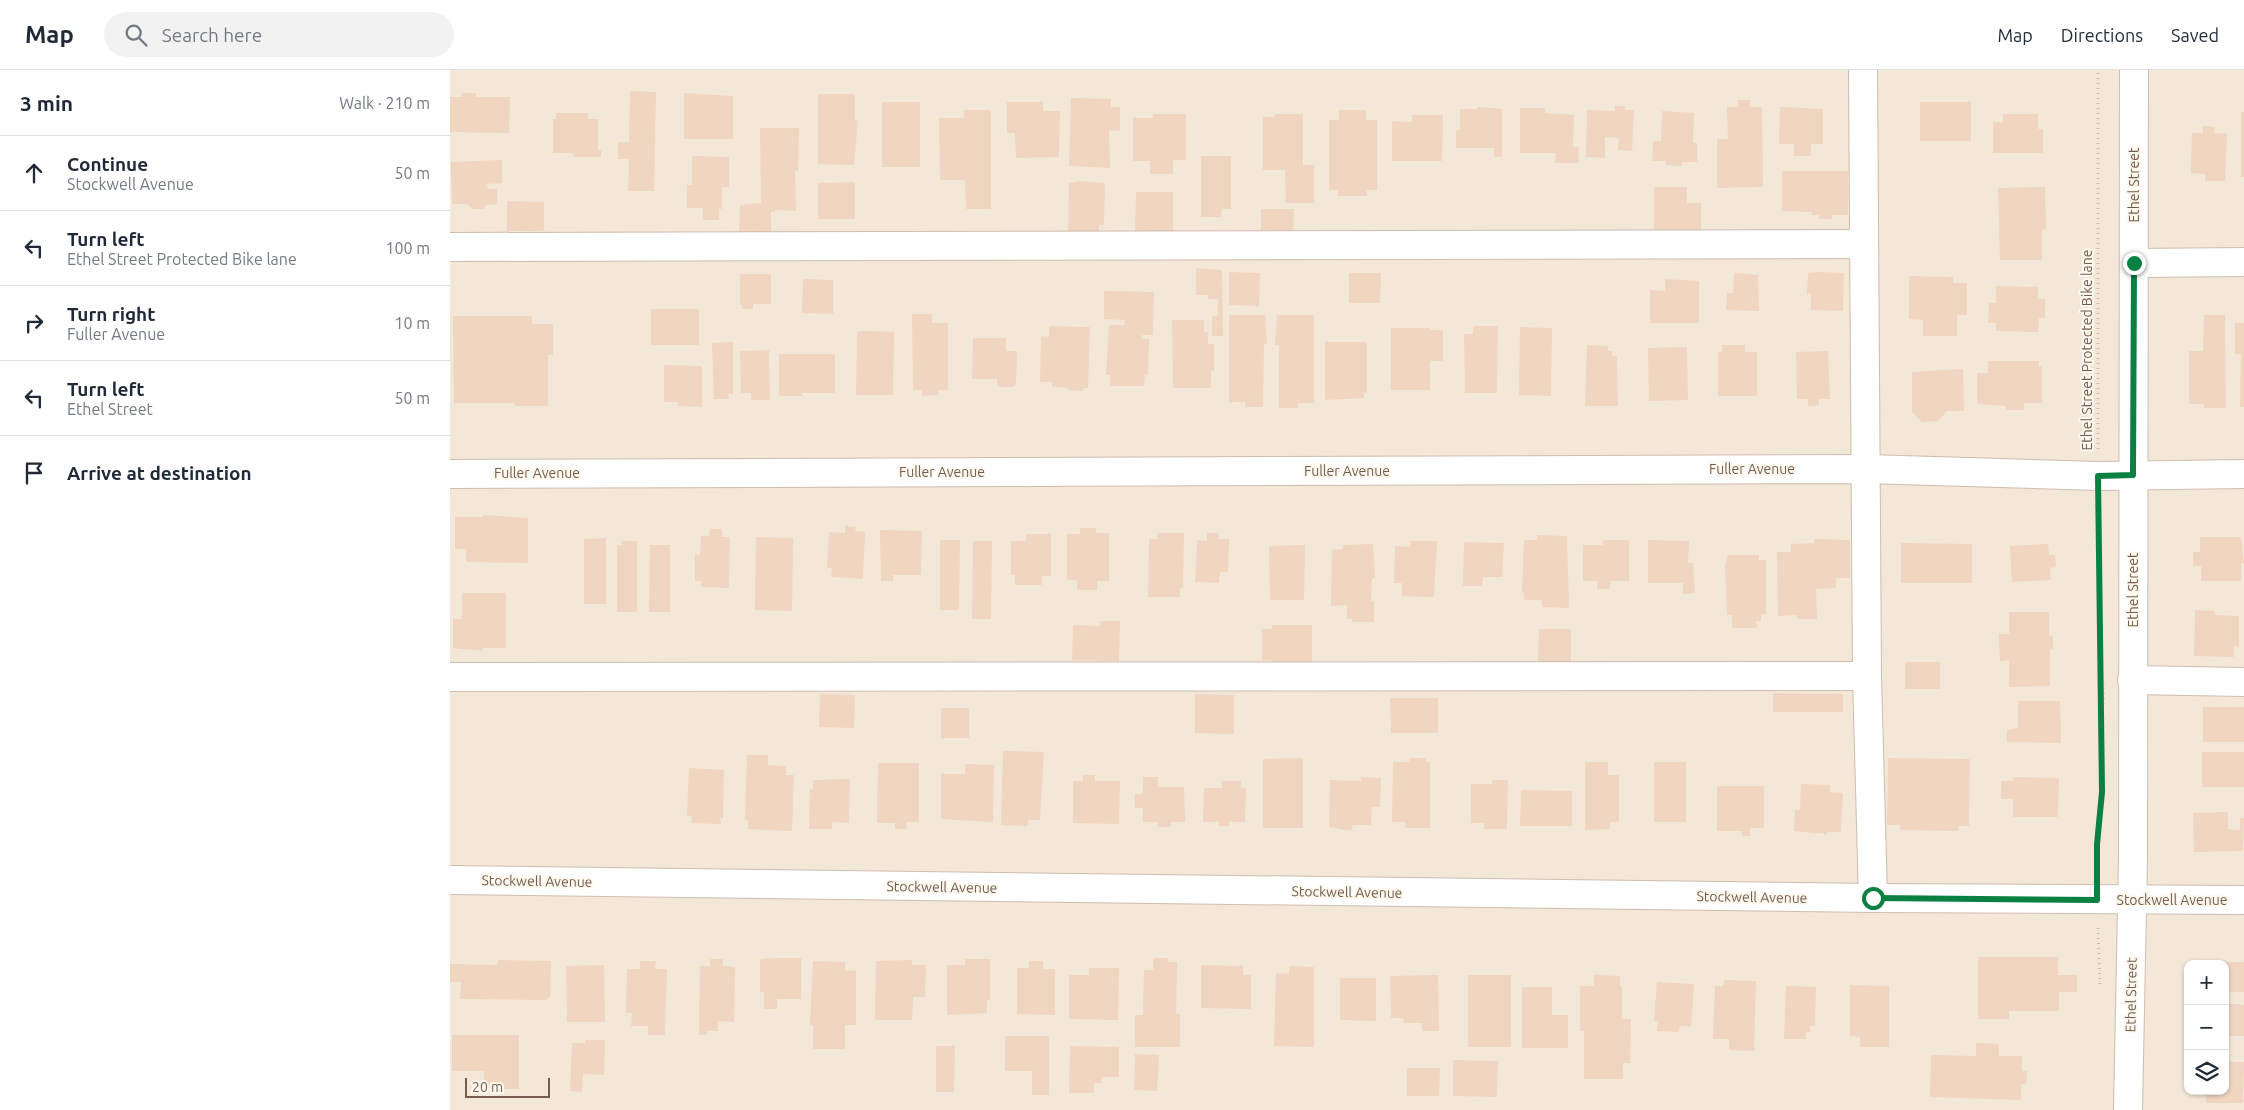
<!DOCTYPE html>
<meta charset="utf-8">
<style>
body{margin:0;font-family:Ubuntu,sans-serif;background:#f2f2f3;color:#1f2937}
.controls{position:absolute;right:15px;bottom:15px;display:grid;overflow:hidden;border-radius:10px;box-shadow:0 1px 4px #0004}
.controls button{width:45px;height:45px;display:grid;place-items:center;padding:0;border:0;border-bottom:1px solid #e0e1e3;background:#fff;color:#1f2937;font:25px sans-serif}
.scale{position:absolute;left:15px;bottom:12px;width:85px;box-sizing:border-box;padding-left:5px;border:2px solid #765c4d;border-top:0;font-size:14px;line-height:18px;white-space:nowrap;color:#765c4d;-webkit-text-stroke:4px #fef9ef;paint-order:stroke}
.stop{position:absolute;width:15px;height:15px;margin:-11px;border:4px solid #0b8043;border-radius:50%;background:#fff}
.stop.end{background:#0b8043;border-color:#fff;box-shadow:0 1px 5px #0008}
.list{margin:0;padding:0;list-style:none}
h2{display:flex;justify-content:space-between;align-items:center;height:65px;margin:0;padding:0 20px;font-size:21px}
h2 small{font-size:16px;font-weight:400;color:#747a83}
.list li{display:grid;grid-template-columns:32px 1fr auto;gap:15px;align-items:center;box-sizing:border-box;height:75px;padding:0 20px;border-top:1px solid #e0e1e3}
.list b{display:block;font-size:19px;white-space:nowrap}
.list p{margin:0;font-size:16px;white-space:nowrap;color:#747a83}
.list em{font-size:16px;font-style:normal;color:#747a83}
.icon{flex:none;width:28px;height:28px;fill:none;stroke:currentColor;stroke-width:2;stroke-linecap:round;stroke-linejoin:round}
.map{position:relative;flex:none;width:1794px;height:1040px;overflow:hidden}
header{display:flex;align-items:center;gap:30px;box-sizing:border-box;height:70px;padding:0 25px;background:#fff;border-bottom:1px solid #e0e1e3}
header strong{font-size:24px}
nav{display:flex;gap:28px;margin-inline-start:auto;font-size:18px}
.search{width:350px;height:45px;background:#f2f2f3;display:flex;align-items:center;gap:12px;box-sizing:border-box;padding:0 18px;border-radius:28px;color:#747a83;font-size:19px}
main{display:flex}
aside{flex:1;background:#fff}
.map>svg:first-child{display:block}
.residential{fill:#f3e7d7;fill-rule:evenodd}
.building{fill:#f0d5c1}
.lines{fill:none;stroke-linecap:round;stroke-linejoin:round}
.minor-casing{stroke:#cebdaf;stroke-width:30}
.path{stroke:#d6b8a4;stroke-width:3;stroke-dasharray:1 4;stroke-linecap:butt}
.minor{stroke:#fff;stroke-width:28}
.route{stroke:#0b8043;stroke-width:6}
.labels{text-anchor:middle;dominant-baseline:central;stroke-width:4;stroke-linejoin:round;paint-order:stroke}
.street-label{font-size:14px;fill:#765c4d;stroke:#fef9ef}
</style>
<header>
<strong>Map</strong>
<div class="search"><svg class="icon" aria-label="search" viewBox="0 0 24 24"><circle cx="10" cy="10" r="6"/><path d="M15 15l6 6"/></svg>Search here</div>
<nav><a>Map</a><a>Directions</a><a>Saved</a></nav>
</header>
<main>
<aside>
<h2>3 min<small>Walk · 210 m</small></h2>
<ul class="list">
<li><svg class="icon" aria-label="ahead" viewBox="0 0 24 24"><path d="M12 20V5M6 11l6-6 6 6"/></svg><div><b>Continue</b><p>Stockwell Avenue</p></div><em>50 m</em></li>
<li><svg class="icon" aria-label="left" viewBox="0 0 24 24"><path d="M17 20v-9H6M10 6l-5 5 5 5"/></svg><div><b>Turn left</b><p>Ethel Street Protected Bike lane</p></div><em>100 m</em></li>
<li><svg class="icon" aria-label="right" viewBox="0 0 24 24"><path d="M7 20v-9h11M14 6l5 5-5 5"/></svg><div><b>Turn right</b><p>Fuller Avenue</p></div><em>10 m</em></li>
<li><svg class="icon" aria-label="left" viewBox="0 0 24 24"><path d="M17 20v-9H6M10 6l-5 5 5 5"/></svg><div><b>Turn left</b><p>Ethel Street</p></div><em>50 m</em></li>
<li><svg class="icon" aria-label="arrive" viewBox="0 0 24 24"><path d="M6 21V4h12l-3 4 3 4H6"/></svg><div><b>Arrive at destination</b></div></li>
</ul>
</aside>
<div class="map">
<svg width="1794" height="1040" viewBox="0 0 1794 1040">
<rect width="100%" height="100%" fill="#fcf5e9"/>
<!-- residential -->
<path class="residential" d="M0,0H1794V1040H0ZM1738,894H1775V1021H1738Z"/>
<!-- building -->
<g class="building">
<path d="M180,21L206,22L204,121H178L179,89H168V72H179Z"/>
<path d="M12,23H26V27H60L59,63L0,62V27H12Z"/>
<path d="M234,23L283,26V69H234Z"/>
<path d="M368,24H405V50H408L404,95L368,94Z"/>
<path d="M621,28L661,29V37H670V61L659,60L660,98L619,96Z"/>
<path d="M1288,30H1300V37H1312L1313,117L1267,118V69H1278L1277,37H1288Z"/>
<rect x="432" y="32" width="38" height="65"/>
<path d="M557,32H593V41H610L609,87L566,88L565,63H557Z"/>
<rect x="1470" y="32" width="51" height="39"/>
<path d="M1165,36H1175V40H1184L1182,81L1168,80L1169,68L1155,67V88L1136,87L1137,40L1165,41Z"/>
<path d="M1027,37L1052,39V87H1044V78H1006V60H1010V39H1027Z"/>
<path d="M1330,37L1373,39V74H1361V86H1344V74H1329Z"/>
<path d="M1070,38H1095V43L1124,45L1123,77H1129L1128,93H1105L1106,83H1070Z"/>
<path d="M514,40H541V139H516L515,110H490L489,48H514Z"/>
<path d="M889,40H916V50H927V120H917V126H888V120H879V50H889Z"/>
<path d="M1212,41L1244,43L1243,73H1247V92H1232V96L1216,95V91H1202L1203,71H1211Z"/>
<rect x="1791" y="42" width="3" height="65"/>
<path d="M106,43H138V49H148V80H151V87H123V83H103V49H106Z"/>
<path d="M703,44H736V90H723V104H700V91H683V48H703Z"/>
<path d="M824,44H853V95H864V133H836L835,100H813V47H824Z"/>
<path d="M1553,44H1588V59H1593V83H1543V52H1553Z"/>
<path d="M962,45H993L992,91H942V51L962,52Z"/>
<path d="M1753,56L1765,57L1764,63L1777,64L1775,111H1755V104L1741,103L1742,63H1753Z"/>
<path d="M310,58H349L348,101H345L346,141L325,140V142H321V170L289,168L290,135L311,133Z"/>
<path d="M242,86L279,87V117H272V139H269V150H253V138H237V115H242Z"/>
<path d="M751,86H781V139H772L771,147H751Z"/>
<path d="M52,90V113L37,114L38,119H47V134L36,135L33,139H23L17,134H2L1,92Z"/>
<path d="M1332,101H1398V145H1382V149H1369V145H1362V142L1332,141Z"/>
<path d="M630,111L655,113L654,155H649V165H618L619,113Z"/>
<path d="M405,112V149H368V113Z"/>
<path d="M1204,117H1237V133H1251V167H1204Z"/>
<path d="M1595,117L1596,159L1592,160V190H1550L1548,118Z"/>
<path d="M686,122H723V164H685Z"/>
<path d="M57,131L94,132V161H57Z"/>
<path d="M811,139H844L843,166H811Z"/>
<path d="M746,198L772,200L773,266H762V246H768V229H758V225H746Z"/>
<path d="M779,202L810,203L809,236L779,235Z"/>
<path d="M1368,202L1394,203L1393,241L1361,240V224H1357L1358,203Z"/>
<path d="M899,203H931L930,233H899Z"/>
<path d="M1284,203L1308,205L1309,241L1276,240L1277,223H1283Z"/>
<path d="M290,204H321V234H303V239H292V235H290Z"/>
<path d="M1459,206L1503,207V213H1517V245H1507V266H1473V250L1459,249Z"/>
<path d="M353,209L383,210V244L352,243Z"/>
<path d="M1215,209L1249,211V253H1200V220L1215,221Z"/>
<path d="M1546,216L1588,217V229H1595V248H1589L1588,262L1546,261V253H1538L1539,233H1546Z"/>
<path d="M654,221L704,222L703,265H692V269H699L698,305H695L694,316H660V305H656L659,255H674L675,250L654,249Z"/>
<rect x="201" y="239" width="48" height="36"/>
<path d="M462,244H482V253H498V320H488V325L472,326V320H463Z"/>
<path d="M779,245H815L817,274H814L813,337H795V332H779Z"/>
<path d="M827,245H864V333H848V338H829V275H825Z"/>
<path d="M1754,245H1775L1776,338H1754V334H1739V281H1753Z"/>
<path d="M3,246H82V254H103V285H98V336H64V333H4Z"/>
<path d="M722,250H754V262H758V274H764V301H761V318H723Z"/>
<path d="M1785,253H1794V337H1790L1791,284H1785Z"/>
<path d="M599,256L640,257L638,318H634L632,321L619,320L618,318L602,317V312H590L591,266L599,267Z"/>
<path d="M1023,256H1048L1047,323H1015L1014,264H1023Z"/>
<path d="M1070,257L1102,258L1101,326L1069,325Z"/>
<path d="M941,258H980V260H993V291H980V320H941Z"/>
<path d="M413,261L444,262L443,325H406L407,262Z"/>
<path d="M523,268H556V281H567L566,314L563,317H550L547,314V309H522Z"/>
<path d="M283,272V324H278L279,329H264L262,273Z"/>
<path d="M875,272H917V323H914V328L875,330Z"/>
<path d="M1137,275L1158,276V281H1162V286H1167L1168,336H1135Z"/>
<path d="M1272,275H1295V282H1307V326H1268V282H1272Z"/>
<path d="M1237,277L1238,330L1199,331L1198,278Z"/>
<path d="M319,280L320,330H301V323H291L290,281Z"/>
<path d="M1378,281L1380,329H1369V335L1358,336V329H1347L1346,282Z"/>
<path d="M329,284H385V323H352V326H329Z"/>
<path d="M1538,291H1589V296H1592V333H1574V340H1556V336L1527,334V303H1538Z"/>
<path d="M214,295L252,296V337L227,336L228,332H214Z"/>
<path d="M1513,299L1514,341H1497L1488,351L1472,352L1462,342V302Z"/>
<path d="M33,445L78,448V493L16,492V479H5V447H33Z"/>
<path d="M395,456L406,457L405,461L415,462L413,509L381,507L382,498H377L379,462L395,463Z"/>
<path d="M630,458H646V463H659V511H647V520H627V510H617V464H630Z"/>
<path d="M260,459H272V467H280L279,518L251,517V511H245V484L250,485L251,466H259Z"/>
<path d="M430,460L472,461L471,505H443V511H431Z"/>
<path d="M708,463H734L733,518H730V527H698L699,469H708Z"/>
<path d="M757,463H768V469H779L778,502H770L769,513L745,512L747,470L757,471Z"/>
<path d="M576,464H601V506H592V515H565V505H561V471H576Z"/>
<path d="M1087,465L1117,466L1119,538L1092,537V530H1074V523H1072L1074,470H1087Z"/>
<path d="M306,467L343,468L342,541L305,540Z"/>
<path d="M1750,467H1791L1794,493H1791V511H1751V496H1743V482H1750Z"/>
<path d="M156,468V534H134V469Z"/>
<path d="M1364,469L1400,470V508H1386V518L1366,519L1367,549H1347V545L1328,546L1327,482H1341V474L1364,473Z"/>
<path d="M490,470H510L509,540H490Z"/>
<path d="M1153,470H1179V511H1160V519H1147V511H1133V475H1153Z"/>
<path d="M1198,470L1239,471L1238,493H1243L1245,523L1233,524V513H1198Z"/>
<path d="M172,471H187V542H167V475H172Z"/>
<path d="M523,471H542L541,549H522Z"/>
<path d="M960,471H987L984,527L952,526V513H944L945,476L960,477Z"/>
<path d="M1014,472L1054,473L1052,507H1033L1032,516H1013Z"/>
<path d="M1451,473L1522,474V513H1451Z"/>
<path d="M923,474L925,508H922L921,531H924V552H902V549H897V535L881,536L882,480L893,479V475Z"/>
<path d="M1598,474L1599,485H1605L1606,497L1600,498L1601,510L1562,512L1560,476Z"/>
<path d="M200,475H220V542H199Z"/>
<path d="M855,475L854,530H820L819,476Z"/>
<path d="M1278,485H1309V490H1316V544H1311V551H1306L1307,558H1282V545H1277L1275,495Z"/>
<path d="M12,523H56V578H32V581L3,578V549H12Z"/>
<path d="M1745,540L1765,541V545L1789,546V577L1784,576V587L1744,586Z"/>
<path d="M1559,542H1599V566H1603V579H1600V616L1559,617V590L1550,591L1549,564H1559Z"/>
<path d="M650,551H670L669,591L622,590L623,555L649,556Z"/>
<path d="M822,555H862V592H822V590H812V559H822Z"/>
<path d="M1089,559H1121V592H1088Z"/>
<rect x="1455" y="592" width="35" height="27"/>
<path d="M1323,623L1393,624V642H1323Z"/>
<path d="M370,624L405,625L404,658L369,657Z"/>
<path d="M745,624L784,625V664L745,663Z"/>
<path d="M940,628H988V663H941Z"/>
<path d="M1568,631H1610L1611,673L1557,672V660L1568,658Z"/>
<rect x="1753" y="637" width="41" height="35"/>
<rect x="491" y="638" width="28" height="30"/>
<path d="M553,681L594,682L590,750H578L577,756L551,755Z"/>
<rect x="1752" y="682" width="42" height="35"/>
<path d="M297,685H318V695L336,696V705H344L342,761L298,759V750H295Z"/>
<path d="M853,688V758H813V689Z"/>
<path d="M959,688H976V692H980V758H955V752H942L943,692H959Z"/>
<path d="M1438,688L1520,689L1519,756H1508V761L1450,760V755H1437Z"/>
<path d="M1135,692H1158V705H1169V752H1160V759L1135,760Z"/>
<rect x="1204" y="692" width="32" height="60"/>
<path d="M428,693H469V752H456L457,759H445V753H427Z"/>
<path d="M515,694L544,695L543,752L491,749V704H515Z"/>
<path d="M239,698L274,700L273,748H270L271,754L241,753L242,746H237Z"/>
<path d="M633,705H645V711H670L669,754L623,753V711H633Z"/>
<path d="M693,707H708V717H734L735,752H721V757H708V752H693V738H685V724H693Z"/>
<path d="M911,707L931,708L930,737H922L921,755H903L901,761L879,757L880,710L911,711Z"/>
<path d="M1563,707L1609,708L1608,747H1563V729H1551V711H1563Z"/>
<path d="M400,709L399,753L382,752V759H359L360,719H363V710Z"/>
<path d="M1042,710H1058L1057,759H1034V753H1021V714H1042Z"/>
<path d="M772,711H791V718H796L795,752H779V756H769V752H753L754,718H772Z"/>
<path d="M1351,714L1380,715V722L1393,723L1391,762H1377V764L1344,761L1345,740H1350Z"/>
<path d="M1267,716H1314V758H1300V766H1292V761H1267Z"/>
<path d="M1071,720L1122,721V756H1070Z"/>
<path d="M1778,742V759L1790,760V748H1794L1793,781L1744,782L1743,743Z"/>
<path d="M1528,887H1608V905H1627V922H1609V941H1559V949H1528Z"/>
<path d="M327,888H351V929H327V939H314V922H310V893L311,889Z"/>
<path d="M703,888H718V892H727L726,944H730V977H685V945H693L694,900H703Z"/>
<path d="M260,889H273V896L285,897L284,952L268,951V961H257V965H249L250,896H260Z"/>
<path d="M515,889H540V930H537V943L497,945V895H515Z"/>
<path d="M48,890L101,891L100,928H97V930L10,929L11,912H0V894L47,895Z"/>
<path d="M462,890V895H476L475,927H463L462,950H425L426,891Z"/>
<path d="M190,891H206L205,899H217L215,965H198V956H181L182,943H176L177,899H190Z"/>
<path d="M363,891L395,892V900L406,901V955H395V979H363V955H360Z"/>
<path d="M579,891H593V899H605V945L567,944V898H579Z"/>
<rect x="1775" y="892" width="19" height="30"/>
<path d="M154,895L155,952H117L116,896Z"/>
<path d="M751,895L793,896V905H801V939L751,938Z"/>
<path d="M839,896L864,897V977L824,976L826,903L839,904Z"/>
<path d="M639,898H669L668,950L619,949V905H639Z"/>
<path d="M988,905L989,961H972V953H954L953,948H941L940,906Z"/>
<rect x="1018" y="905" width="43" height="72"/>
<path d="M1144,905L1170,906V916H1172V949H1181L1180,993H1173V1009H1134V961H1130V916H1144Z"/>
<path d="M890,908H926V951L890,950Z"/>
<path d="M1274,910L1306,911L1304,981L1279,980V969H1263L1265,916H1273Z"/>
<path d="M1207,912L1244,914L1241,957L1230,956L1229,962L1207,961L1208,951H1204Z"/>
<path d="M1400,915L1439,916V977H1410V967L1400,966Z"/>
<path d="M1336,916L1366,917L1365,956H1360V962H1356V969H1334Z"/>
<path d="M1072,917H1102V945H1118V978H1072Z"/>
<path d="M1775,933L1794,935V966H1775Z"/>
<path d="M2,965H69V1019H34V1001H2Z"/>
<path d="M555,966H599V1025H582V1001H555Z"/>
<path d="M135,970H155L154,1005L133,1004L132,1022L120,1021L122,973H135Z"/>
<path d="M1526,973L1549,974V986H1572V1001H1577L1576,1014H1571V1030L1480,1027L1481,985L1526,986Z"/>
<path d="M486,976H505L504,1022H486Z"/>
<path d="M620,976L669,977V1007H652V1013H644V1023H619Z"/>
<path d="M685,984L709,985L707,1021L684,1020Z"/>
<path d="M1003,990L1048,991L1047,1027L1003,1026Z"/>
<path d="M1775,992H1794L1793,1033H1756V1021H1775Z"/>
<path d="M957,998H990L989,1026H957Z"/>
</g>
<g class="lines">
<defs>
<g id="minor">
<path d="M1413,0L1417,606L1423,828"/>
<path d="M0,177L1413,174"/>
<path d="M1684,193L1794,192"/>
<path d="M0,404L1417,399L1648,406L1794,404"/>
<path d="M0,607L1417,606"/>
<path d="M1682,610L1794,612"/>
<path d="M0,810L1423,828L1794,830"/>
<path d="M1678,1040L1683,788L1684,0"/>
</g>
</defs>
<!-- minor casing -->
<use href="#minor" class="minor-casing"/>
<!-- path -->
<g class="path">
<path d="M1648,379V0"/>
<path d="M1648,433L1652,607"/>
<path d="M1653,613V634"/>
<path d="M1647,802L1653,721"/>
<path d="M1648,858L1650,917"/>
</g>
<!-- minor -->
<use href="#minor" class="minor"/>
</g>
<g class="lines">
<!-- route -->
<path class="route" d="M1423,828L1647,830V774L1652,722L1648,406L1683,405L1684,193"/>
</g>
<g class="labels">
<!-- street labels -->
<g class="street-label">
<text transform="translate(1684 115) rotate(-90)">Ethel Street</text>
<text transform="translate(1637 280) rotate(-90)">Ethel Street Protected Bike lane</text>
<text x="1302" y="399">Fuller Avenue</text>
<text x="897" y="401">Fuller Avenue</text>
<text x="492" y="402">Fuller Avenue</text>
<text x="87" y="403">Fuller Avenue</text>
<text transform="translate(1683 520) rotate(-90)">Ethel Street</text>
<text transform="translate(87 811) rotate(1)">Stockwell Avenue</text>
<text transform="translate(492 817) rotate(1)">Stockwell Avenue</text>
<text transform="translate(897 822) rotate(1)">Stockwell Avenue</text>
<text transform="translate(1302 827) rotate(1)">Stockwell Avenue</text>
<text x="1722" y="830">Stockwell Avenue</text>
<text transform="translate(1681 925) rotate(-89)">Ethel Street</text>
</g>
</g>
</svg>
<div class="controls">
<button>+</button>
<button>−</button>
<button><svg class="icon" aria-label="layers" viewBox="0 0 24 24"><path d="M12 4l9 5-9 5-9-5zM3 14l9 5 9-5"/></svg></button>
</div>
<div class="scale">20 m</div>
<div class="stop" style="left:1423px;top:828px"></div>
<div class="stop end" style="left:1684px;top:193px"></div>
</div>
</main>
